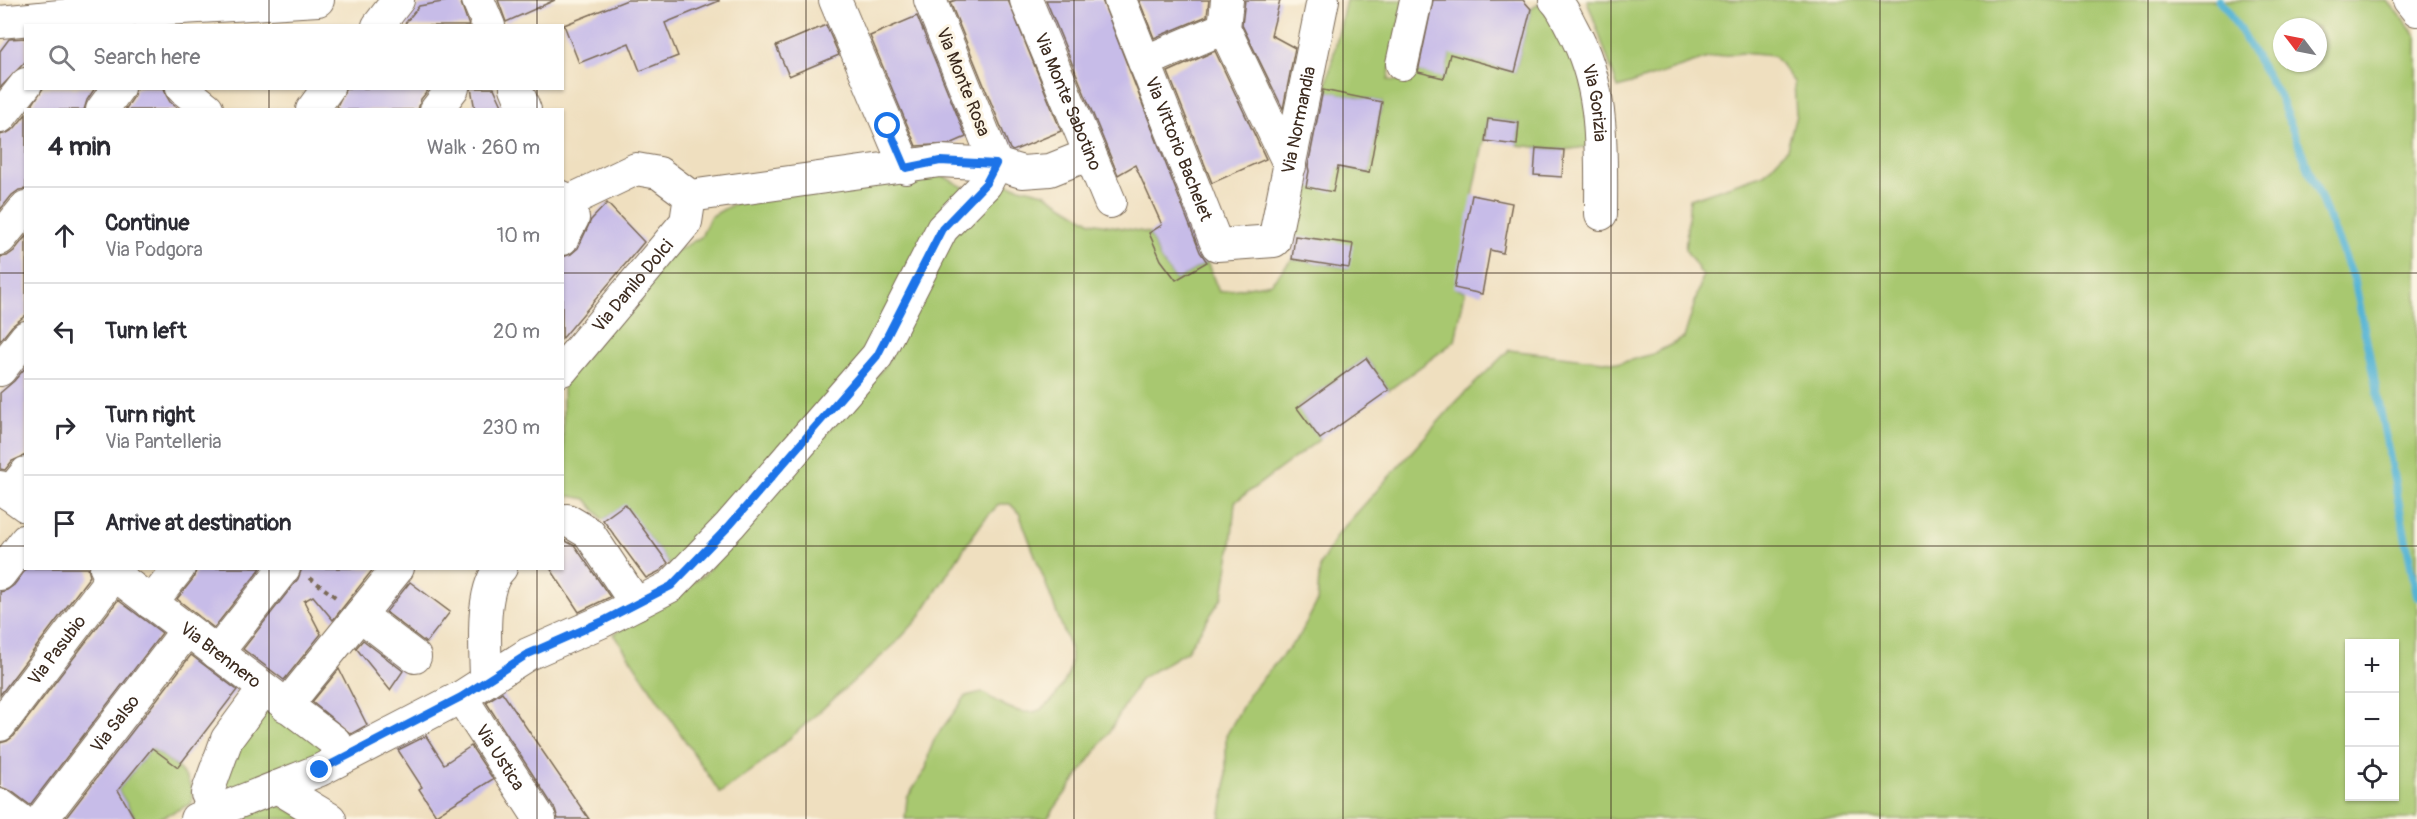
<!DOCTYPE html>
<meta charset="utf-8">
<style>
body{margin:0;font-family:Pangolin,sans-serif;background:#f7f7f7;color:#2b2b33}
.controls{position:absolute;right:18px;bottom:18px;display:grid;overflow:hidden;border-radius:0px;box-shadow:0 2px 4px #0004}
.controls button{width:54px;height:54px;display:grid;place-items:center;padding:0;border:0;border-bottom:2px solid #e1e1e2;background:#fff;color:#2b2b33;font:30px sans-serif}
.compass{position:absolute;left:2273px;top:18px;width:54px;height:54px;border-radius:50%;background:#fff;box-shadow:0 2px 4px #0004;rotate:302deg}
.stop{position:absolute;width:18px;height:18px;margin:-14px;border:4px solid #1a73e8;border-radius:50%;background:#fff}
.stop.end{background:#1a73e8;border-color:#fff;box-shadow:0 2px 6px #0008}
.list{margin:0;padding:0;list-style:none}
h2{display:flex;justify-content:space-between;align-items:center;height:78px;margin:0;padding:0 24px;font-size:26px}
h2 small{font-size:20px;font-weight:400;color:#7c7c81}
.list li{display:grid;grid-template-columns:39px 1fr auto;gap:18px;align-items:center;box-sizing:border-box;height:96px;padding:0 24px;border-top:2px solid #e1e1e2}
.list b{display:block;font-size:22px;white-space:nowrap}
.list p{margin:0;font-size:20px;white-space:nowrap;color:#7c7c81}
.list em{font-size:20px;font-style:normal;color:#7c7c81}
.icon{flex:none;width:33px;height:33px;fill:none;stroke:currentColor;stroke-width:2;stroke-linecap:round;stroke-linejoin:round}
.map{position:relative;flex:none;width:2417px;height:819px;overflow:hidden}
.search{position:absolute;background:#fff;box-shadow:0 2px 4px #0004;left:24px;top:24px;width:540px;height:66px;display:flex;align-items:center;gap:15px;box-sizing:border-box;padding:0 21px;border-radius:0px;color:#7c7c81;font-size:22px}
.panel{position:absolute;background:#fff;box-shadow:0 2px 4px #0004;left:24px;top:108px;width:540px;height:462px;border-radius:0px}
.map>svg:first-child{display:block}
.green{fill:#a8c870;stroke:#727947;stroke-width:1.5;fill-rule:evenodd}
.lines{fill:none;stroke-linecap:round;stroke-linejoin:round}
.stream{stroke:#55b4d4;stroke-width:8}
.building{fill:#c7bce8}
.minor-casing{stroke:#7a6956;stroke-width:34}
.path{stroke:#7a6956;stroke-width:4;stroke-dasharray:4.5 4.5;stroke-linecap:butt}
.minor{stroke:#fff;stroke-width:32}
.route{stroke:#1a73e8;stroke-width:8}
.grid{fill:none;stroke:#3b2a1e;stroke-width:1.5;stroke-opacity:0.55}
.labels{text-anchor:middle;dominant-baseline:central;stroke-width:6;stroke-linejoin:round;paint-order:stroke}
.street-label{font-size:18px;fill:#3b2a1e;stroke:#fcf5e5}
</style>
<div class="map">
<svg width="2417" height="819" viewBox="0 0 2417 819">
<rect width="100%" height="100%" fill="#fcf5e5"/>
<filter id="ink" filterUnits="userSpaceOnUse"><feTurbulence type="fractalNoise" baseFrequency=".0167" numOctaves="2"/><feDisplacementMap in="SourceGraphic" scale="12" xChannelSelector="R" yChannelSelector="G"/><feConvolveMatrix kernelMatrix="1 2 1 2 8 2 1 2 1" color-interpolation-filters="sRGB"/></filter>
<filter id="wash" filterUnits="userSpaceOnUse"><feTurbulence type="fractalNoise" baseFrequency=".008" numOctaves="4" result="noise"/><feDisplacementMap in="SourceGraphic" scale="24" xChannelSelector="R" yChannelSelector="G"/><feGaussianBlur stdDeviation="1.35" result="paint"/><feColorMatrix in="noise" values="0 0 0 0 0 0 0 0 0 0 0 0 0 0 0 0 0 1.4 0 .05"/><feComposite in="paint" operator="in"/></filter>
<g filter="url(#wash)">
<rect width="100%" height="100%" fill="#efdfbf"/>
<!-- green -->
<g class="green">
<path d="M1346,0H1404L1388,80L1410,82L1414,71L1444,77L1464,0H1488L1473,60L1515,72L1531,9L1545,0L1578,55L1592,146L1564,150L1517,145L1519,123L1488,119L1455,288L1465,291L1455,341L1389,390L1366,358L1297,407L1320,439L1235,502L1231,546L1223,596L1187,651L1140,679L1108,734L1047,819H905L907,798L926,769L929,753L935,738L966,696L982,692C1009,710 1037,727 1058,692C1069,676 1072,668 1070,648L1019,513L1010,504H999L984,520L965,547L918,619L896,643L761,764L720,793L614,634L703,576L885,366L954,232L999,182L1044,193L1091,222L1149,233L1161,260L1176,280L1207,262L1219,292L1271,283L1292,259L1349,268L1295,236L1306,187L1338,167L1369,173L1382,102L1325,91Z"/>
<path d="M1587,0H2387L2417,37V819H1220L1226,786V736L1250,693L1300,635L1317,602L1320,565L1337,535L1457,401L1509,350L1620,363L1653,354L1684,338L1703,276L1685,249L1690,199L1764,174L1787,149L1796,115L1794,82L1774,56L1741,53L1708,58L1618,88ZM2282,27H2318V63H2282ZM2350,644H2394V796H2350Z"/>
<path d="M934,171L965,188L868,355L670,566L625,505L603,520L586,499L570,496L563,500V384L670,255L701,237L710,217L735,203Z"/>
<path d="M263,705L319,742L325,755L233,793L223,790L224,773Z"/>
<path d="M152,748C170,761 198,778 191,804L158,819H136L118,790Z"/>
<path d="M268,800L308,819H219Z"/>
</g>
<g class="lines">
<!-- stream -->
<path class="stream" d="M2219,0L2229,12L2278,94L2355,282L2417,596"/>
</g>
<g id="blocks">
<!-- building -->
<g class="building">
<path d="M454,0H460L469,26H403L419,6Z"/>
<path d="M498,0H555L506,22Z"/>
<path d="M627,0H719V1L665,23L678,56L640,71L629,43L579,63L564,25Z"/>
<path d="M956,0H1008L1061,131L1013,151L1010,149L950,2Z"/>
<path d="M1046,0H1102L1200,252L1207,262L1176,280L1161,260L1149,233L1162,225L1135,165L1118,175Z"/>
<path d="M1139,0H1209L1207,16L1154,38Z"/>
<path d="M1245,0H1280L1271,35L1295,48L1283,109L1242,25Z"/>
<path d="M1433,0H1523L1531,9L1515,72L1450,54L1444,78L1418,72Z"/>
<path d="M917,16L966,137L950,144L916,146L870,36Z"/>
<path d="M826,25L839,55L789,76L776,46Z"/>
<path d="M26,38V61L0,88V51L9,39Z"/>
<path d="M1215,51L1266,159L1212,183L1168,72Z"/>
<path d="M43,88H95L87,100L84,110H29Z"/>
<path d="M136,88H164L166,95L170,102L180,110H125L133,98Z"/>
<path d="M346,88H430L421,99L418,110H341L337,106Z"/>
<path d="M471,88H494L504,110H475Z"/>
<path d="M1323,90L1382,102L1369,173L1338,167L1333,192L1306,187L1309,171L1308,166Z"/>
<path d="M26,114V189L19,190L12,195L0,210V135L7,133L14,129Z"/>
<path d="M1488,119L1519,123L1517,145L1485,141Z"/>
<path d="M1536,148L1564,150L1562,177L1534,175Z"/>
<path d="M1472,195L1512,203L1503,253L1490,250L1482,294L1454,288Z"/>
<path d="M607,203L644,242L562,339V257L571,254L578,248L591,220Z"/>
<path d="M26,236V315L12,326L0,341V257L7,256L14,251Z"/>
<path d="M1295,236L1353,244L1349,268L1292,259Z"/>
<path d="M1366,358L1389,390L1320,439L1297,408Z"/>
<path d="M26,367V455L12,461L5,470L0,469V393L14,381Z"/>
<path d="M625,504L668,563L660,571L646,578L603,520Z"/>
<path d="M562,539L575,546L610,597L579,612L550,568H562Z"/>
<path d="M27,568H88L90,576L0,695V592L7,590L14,585Z"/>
<path d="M197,568H261L214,628L177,599L193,579Z"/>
<path d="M302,568H374L333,620L313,596L304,601L321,634L284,680L243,649L298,579Z"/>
<path d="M410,582L450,612L426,643L386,612Z"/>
<path d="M118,600L162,633L30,805L11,791L0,787V743L7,741L14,736Z"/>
<path d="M363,640L403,671L390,690L356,648Z"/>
<path d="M191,655L237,690L178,767L152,748L118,790L135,819H65Z"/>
<path d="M339,669L367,725L351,734L312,702Z"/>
<path d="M502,692L589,819H558L555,809L486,702Z"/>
<path d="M426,736L444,764L471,746L493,779L436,815L419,789L422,787L398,750Z"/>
</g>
</g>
</g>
<g filter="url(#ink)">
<use href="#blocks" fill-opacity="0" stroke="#7a6956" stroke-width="1.5"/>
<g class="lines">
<defs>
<g id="minor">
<path d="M478,0L489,26"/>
<path d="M835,0L906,168"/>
<path id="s1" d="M1026,0L1110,202"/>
<path id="s2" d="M1120,0L1217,245L1274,241L1323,0"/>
<path d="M1227,0L1224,28L1290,166"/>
<path id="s3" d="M1555,0C1563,8 1567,19 1572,28C1605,88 1601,148 1601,214"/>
<path d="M2409,0L2417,10"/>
<path d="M0,22L80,14L318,0"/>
<path d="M378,26L398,0"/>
<path d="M1144,62L1224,28"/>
<path d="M1402,64L1416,0"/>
<path d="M182,88L207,108L205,110"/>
<path d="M516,88L525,110"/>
<path d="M102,110L118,88"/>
<path d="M312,110L328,88"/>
<path d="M436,110L453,88"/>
<path d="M0,117L26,84"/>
<path d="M562,197L573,218L562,239"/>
<path d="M565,203L636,169L659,173L690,196L940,161L996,164L1022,172L1050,170L1090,154"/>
<path d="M0,239L26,207"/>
<path d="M0,370L26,337"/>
<path id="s4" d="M562,370L686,222L690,196"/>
<path d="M0,487L26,506"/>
<path d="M9,494L26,473"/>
<path d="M562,521L567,520L589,533L636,604"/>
<path id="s5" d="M106,568L335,742"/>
<path d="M0,574L26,540"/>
<path d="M151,603L179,568"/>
<path d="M360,615L415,657"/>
<path d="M217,653L284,568"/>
<path d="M486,681C486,652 479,589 501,568"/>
<path id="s6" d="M461,697L540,819"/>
<path d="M286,706L398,568"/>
<path id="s7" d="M0,725L114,575"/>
<path d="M277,787L330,819"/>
<path d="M0,805L19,819"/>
<path d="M217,810L207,794L227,739L264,689"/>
<path id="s8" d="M42,819L187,630"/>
<path d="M196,819L320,770L461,697L528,654L601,622L671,586L730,525L877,356L942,229L986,184L996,164L930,0"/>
</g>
</defs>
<!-- minor casing -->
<use href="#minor" class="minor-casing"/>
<!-- path -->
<path class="path" d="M310,578L338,599"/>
<!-- minor -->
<use href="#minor" class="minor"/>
</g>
</g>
<g class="lines" filter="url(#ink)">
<!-- route -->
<path class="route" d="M320,770L461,697L528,654L601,622L671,586L730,525L877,356L942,229L986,183L996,164L940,161L906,168L888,126"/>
</g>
<!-- grid -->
<path class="grid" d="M269,0V26M537,0V26M806,0V819M1074,0V819M1343,0V819M1611,0V819M1880,0V819M2148,0V819M269,88V110M537,88V110M0,273H26M562,273H2417M0,546H26M562,546H2417M269,568V819M537,568V819"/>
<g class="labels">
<!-- street labels -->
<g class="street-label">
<text transform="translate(963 82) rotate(68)">Via Monte Rosa</text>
<text stroke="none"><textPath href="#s1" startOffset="110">Via Monte Sabotino</textPath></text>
<text stroke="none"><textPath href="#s3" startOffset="112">Via Gorizia</textPath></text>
<text stroke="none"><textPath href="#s2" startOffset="444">Via Normandia</textPath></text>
<text stroke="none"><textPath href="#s2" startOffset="160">Via Vittorio Bachelet</textPath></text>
<text stroke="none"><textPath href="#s4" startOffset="110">Via Danilo Dolci</textPath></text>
<text stroke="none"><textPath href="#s7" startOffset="94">Via Pasubio</textPath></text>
<text stroke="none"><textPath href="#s5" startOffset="144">Via Brennero</textPath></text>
<text stroke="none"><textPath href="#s8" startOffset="120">Via Salso</textPath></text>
<text stroke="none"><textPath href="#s6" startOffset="72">Via Ustica</textPath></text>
</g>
</g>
</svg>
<div class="controls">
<button>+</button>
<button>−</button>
<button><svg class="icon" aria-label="locate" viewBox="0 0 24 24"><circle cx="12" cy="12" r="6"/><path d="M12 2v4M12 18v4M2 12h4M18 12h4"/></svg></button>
</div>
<svg class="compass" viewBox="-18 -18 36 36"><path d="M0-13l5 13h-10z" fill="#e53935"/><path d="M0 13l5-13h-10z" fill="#7c7c81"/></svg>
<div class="stop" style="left:888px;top:126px"></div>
<div class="stop end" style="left:320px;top:770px"></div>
<div class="search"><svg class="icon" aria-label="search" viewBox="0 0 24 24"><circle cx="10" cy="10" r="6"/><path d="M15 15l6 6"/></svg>Search here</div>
<section class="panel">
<h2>4 min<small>Walk · 260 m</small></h2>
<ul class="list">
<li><svg class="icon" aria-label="ahead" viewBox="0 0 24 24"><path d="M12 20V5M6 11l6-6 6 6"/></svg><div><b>Continue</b><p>Via Podgora</p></div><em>10 m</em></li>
<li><svg class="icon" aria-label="left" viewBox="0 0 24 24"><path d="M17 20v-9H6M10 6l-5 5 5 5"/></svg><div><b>Turn left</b></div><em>20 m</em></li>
<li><svg class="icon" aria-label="right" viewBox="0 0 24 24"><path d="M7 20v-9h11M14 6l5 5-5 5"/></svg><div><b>Turn right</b><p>Via Pantelleria</p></div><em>230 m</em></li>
<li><svg class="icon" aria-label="arrive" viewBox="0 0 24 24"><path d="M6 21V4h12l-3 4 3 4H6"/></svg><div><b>Arrive at destination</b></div></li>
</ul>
</section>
</div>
